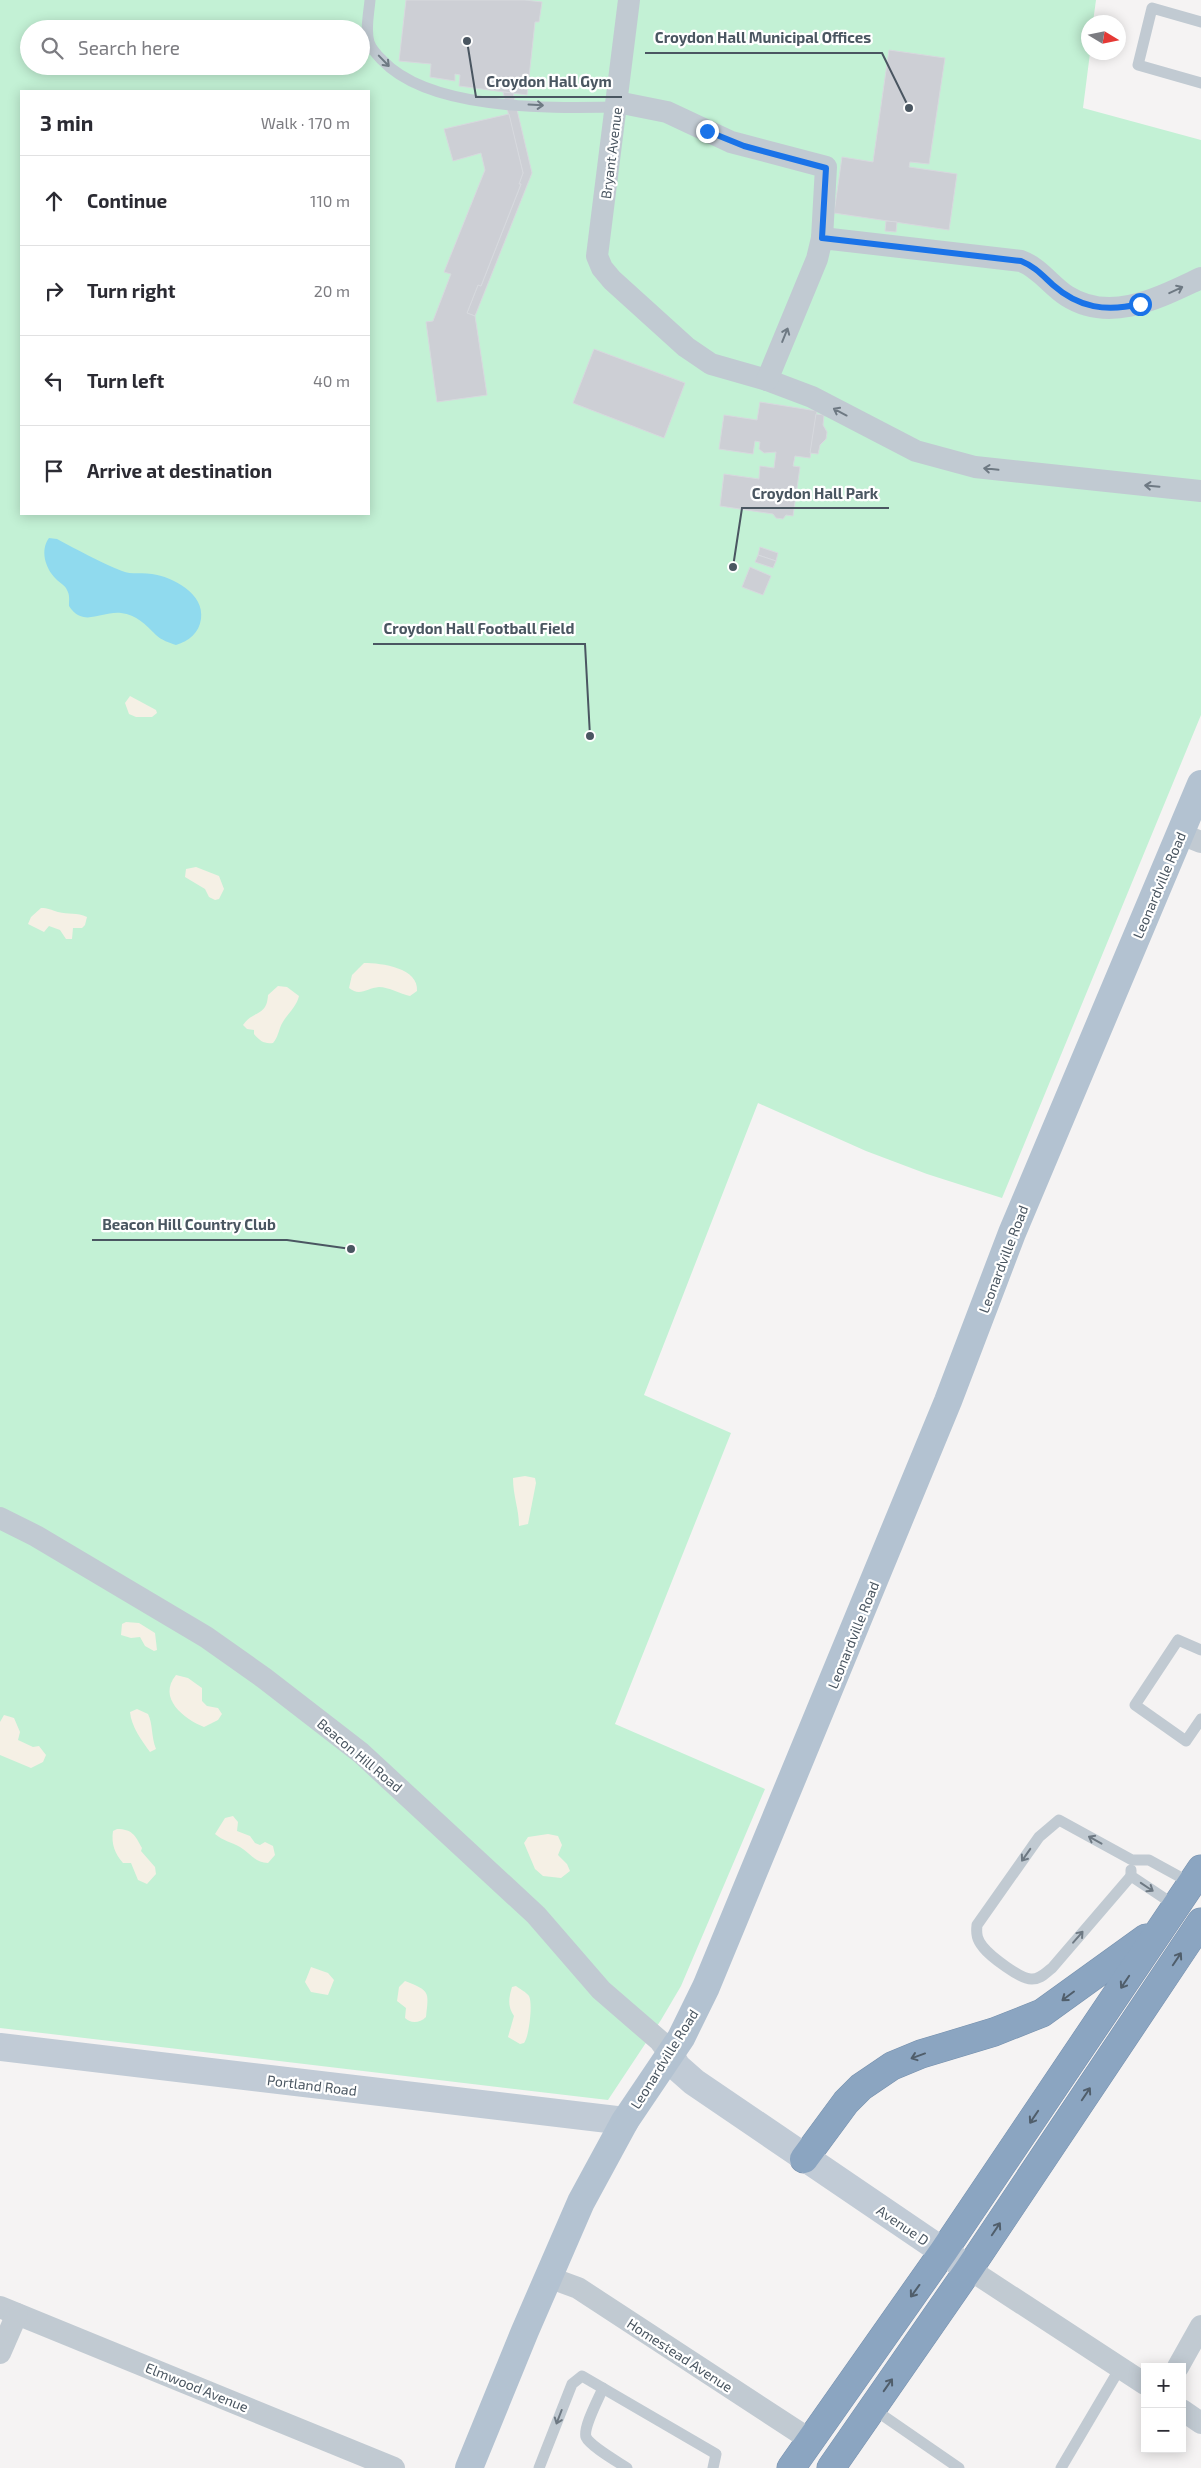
<!DOCTYPE html>
<meta charset="utf-8">
<style>
body{margin:0;font-family:"Exo 2",sans-serif;background:#f7f7f7;color:#2b2b33}
.controls{position:absolute;right:15px;bottom:15px;display:grid;overflow:hidden;border-radius:0px;box-shadow:0 2px 12px #0003}
.controls button{width:45px;height:45px;display:grid;place-items:center;padding:0;border:0;border-bottom:1px solid #e1e1e2;background:#fff;color:#2b2b33;font:25px sans-serif}
.compass{position:absolute;left:1081px;top:15px;width:45px;height:45px;border-radius:50%;background:#fff;box-shadow:0 2px 12px #0003;rotate:100deg}
.stop{position:absolute;width:15px;height:15px;margin:-11px;border:4px solid #1a73e8;border-radius:50%;background:#fff}
.stop.end{background:#1a73e8;border-color:#fff;box-shadow:0 1px 5px #0008}
.list{margin:0;padding:0;list-style:none}
h2{display:flex;justify-content:space-between;align-items:center;height:65px;margin:0;padding:0 20px;font-size:21px}
h2 small{font-size:16px;font-weight:400;color:#7c7c81}
.list li{display:grid;grid-template-columns:32px 1fr auto;gap:15px;align-items:center;box-sizing:border-box;height:90px;padding:0 20px;border-top:1px solid #e1e1e2}
.list b{display:block;font-size:19px;white-space:nowrap}
.list em{font-size:16px;font-style:normal;color:#7c7c81}
.icon{flex:none;width:28px;height:28px;fill:none;stroke:currentColor;stroke-width:2;stroke-linecap:round;stroke-linejoin:round}
.map{position:relative;flex:none;width:1201px;height:2468px;overflow:hidden}
.search{position:absolute;background:#fff;box-shadow:0 2px 12px #0003;left:20px;top:20px;width:350px;height:55px;display:flex;align-items:center;gap:12px;box-sizing:border-box;padding:0 18px;border-radius:28px;color:#7c7c81;font-size:19px}
.panel{position:absolute;background:#fff;box-shadow:0 2px 12px #0003;left:20px;top:90px;width:350px;height:425px;border-radius:0px}
.map>svg:first-child{display:block}
.green{fill:#c3f1d5;fill-rule:evenodd}
.sand{fill:#f5f0e5}
.water{fill:#90daee}
.building{fill:#cdcfd5;stroke:#d7d9de}
.lines{fill:none;stroke-linecap:round;stroke-linejoin:round}
.highway-casing{stroke:#7690ad;stroke-width:29}
.lane{stroke:#c1cad2;stroke-width:11}
.street{stroke:#c1cad2;stroke-width:22}
.secondary{stroke:#c1cbd6;stroke-width:28}
.primary{stroke:#b3c2d1;stroke-width:28}
.highway{stroke:#8ba5c1;stroke-width:28}
.oneway{stroke:#6e7983}
.oneway2{stroke:#505e6b}
.route{stroke:#1a73e8;stroke-width:6}
.labels{text-anchor:middle;dominant-baseline:central;stroke-width:4.5;stroke-linejoin:round;paint-order:stroke}
.street-label{font-size:14px;fill:#4a5661;stroke:#fff}
.leader{fill:none;stroke:#4a5661;stroke-width:2}
.callout-dot{fill:#4a5661;stroke:#fff;stroke-width:2}
.callout-label{font-size:15px;text-anchor:middle;font-weight:bold;fill:#4a5661;stroke:#fff;stroke-width:4.5;stroke-linejoin:round;paint-order:stroke}
</style>
<div class="map">
<svg width="1201" height="2468" viewBox="0 0 1201 2468">
<rect width="100%" height="100%" fill="#f5f3f3"/>
<!-- green -->
<path class="green" d="M0,0H1096L1093,22H1088L1090,53L1083,108L1201,140V715L1002,1198L927,1174L866,1151L758,1103L644,1395L731,1433L615,1724L765,1789L681,1986L661,2020L608,2100L0,2028ZM29,29H361V66H29ZM21,91H369V514H21Z"/>
<!-- sand -->
<g class="sand">
<path d="M130,696L156,710L157,713L152,717H136L129,714L125,703Z"/>
<path d="M196,867L219,876L224,889L219,899L215,900L209,897L205,889L185,877L186,869Z"/>
<path d="M41,908C48,908 51,910 58,912C68,915 77,912 87,917L85,925L82,928H73L72,939H66L60,930L49,926L44,932L28,924L31,917Z"/>
<path d="M364,963C382,963 419,968 417,991L410,996C400,994 389,987 379,987C367,988 360,997 349,988L352,975Z"/>
<path d="M278,986L287,987L299,996C296,1009 284,1016 280,1028C278,1034 277,1038 273,1043C264,1044 260,1041 254,1034V1030L247,1029L243,1025C253,1010 267,1017 268,995Z"/>
<path d="M525,1476L535,1478L536,1483L528,1524L519,1526C519,1509 513,1496 513,1478Z"/>
<path d="M126,1622L139,1623L155,1633L157,1650L154,1651L145,1646L140,1637L131,1638L121,1635L122,1624Z"/>
<path d="M176,1675L188,1678L202,1688V1701L207,1706L218,1708L222,1714L218,1720L204,1727C184,1719 157,1698 176,1675Z"/>
<path d="M137,1709L148,1714C153,1724 151,1736 156,1749L150,1752C142,1741 131,1726 130,1712Z"/>
<path d="M4,1715L14,1718L20,1732L18,1740L33,1747L39,1746L46,1755L43,1762L31,1768L0,1755V1722Z"/>
<path d="M233,1816L238,1822L237,1831L250,1836L255,1843L260,1845L265,1842L273,1846L275,1855L268,1863C255,1863 250,1853 240,1847C231,1842 223,1841 215,1834L225,1818Z"/>
<path d="M117,1829C132,1829 135,1835 142,1848L141,1851L155,1867L156,1874L147,1884L138,1880L131,1863H123C115,1854 111,1844 113,1831Z"/>
<path d="M548,1834L558,1836L562,1845L558,1855L567,1864L570,1871L561,1878L543,1876L535,1869L524,1843L528,1837Z"/>
<path d="M311,1967L328,1973L334,1980L328,1995L311,1992L305,1982Z"/>
<path d="M405,1981C430,1991 429,1991 426,2017C420,2023 411,2024 405,2018L406,2008L397,2001L399,1987Z"/>
<path d="M516,1986C520,1989 526,1992 529,1996C533,2004 529,2037 524,2043L520,2044L508,2037L514,2016C507,2006 509,1997 512,1987Z"/>
</g>
<!-- water -->
<path class="water" d="M49,538L57,539C78,550 99,562 122,571C132,575 142,572 152,574C173,577 205,594 201,619C199,633 189,641 176,645C170,643 161,640 156,635C145,624 137,615 121,613C101,611 83,628 69,606C69,600 70,595 67,590C65,585 60,583 56,579C45,568 40,550 49,538Z"/>
<!-- building -->
<g class="building">
<path d="M406,0H525L542,2L539,22H535L527,95L459,86L460,75L455,74V81L430,77L431,64L399,61Z"/>
<path d="M889,50L945,58L929,164L910,162L909,167L957,174L949,230L834,213L842,157L873,162Z"/>
<path d="M503,92L513,93L532,173L475,316L467,313L478,285L481,286L521,184H519L523,173Z"/>
<path d="M509,114L523,173L519,184H521L481,286L478,285L467,313L475,316L487,395L437,402L426,322L433,321L451,274L444,272L485,170L481,153L453,161L444,129Z"/>
<path d="M886,221L897,222L896,232L885,231Z"/>
<path d="M594,349L685,383L664,438L573,403Z"/>
<path d="M760,402L817,411L810,458L795,456L793,466L800,467L793,516L786,515L783,519L776,518L773,514L720,506L724,474L759,479L760,466L774,468L776,452L764,453L759,449L760,442L755,441L753,454L719,449L724,415L757,420Z"/>
<path d="M816,414L824,415L823,425L827,432L826,439L820,445L818,454L810,453Z"/>
<path d="M760,547L778,553L776,561L758,555Z"/>
<path d="M758,555L776,561L773,568L755,562Z"/>
<path d="M750,567L771,576L763,595L742,587Z"/>
</g>
<g class="lines">
<defs>
<g id="highway">
<path d="M804,2159L846,2102L861,2087L892,2066L921,2054L994,2032L1042,2013L1146,1938"/>
<path d="M791,2468L943,2252L1201,1869"/>
<path d="M831,2468L969,2269L1201,1922"/>
</g>
</defs>
<!-- highway casing -->
<use href="#highway" class="highway-casing"/>
<!-- lane -->
<g class="lane">
<path d="M370,0C369,13 365,29 369,42C371,49 377,55 382,60C430,111 550,108 616,107"/>
<path d="M1201,22L1152,8L1138,65L1201,83"/>
<path d="M1201,1650L1178,1640L1135,1705L1186,1741L1201,1719"/>
<path d="M1131,1870V1876L1176,1906"/>
<path d="M1131,1876L1052,1968C1045,1973 1041,1979 1032,1979C1021,1980 990,1956 983,1947C977,1940 976,1934 977,1925L1039,1837L1059,1820L1132,1860H1149L1191,1883"/>
<path d="M603,2388C599,2398 583,2427 586,2437C590,2446 618,2462 627,2468"/>
<path d="M872,2408L959,2468"/>
<path d="M539,2468L572,2384L582,2376L716,2454L713,2468"/>
<path d="M1061,2468L1120,2368"/>
</g>
<!-- street -->
<g class="street">
<path d="M629,0L597,256L602,268L612,280L686,347L711,364L767,380L812,397L916,451L975,467L1201,491"/>
<path d="M617,102L667,112L731,142L826,167L822,238"/>
<path d="M767,380L817,259L822,238L1021,261C1040,268 1051,286 1067,296C1111,324 1160,297 1201,278"/>
<path d="M1181,834L1201,842"/>
<path d="M0,1518L36,1536L206,1637L264,1678L361,1753L536,1915L601,1990L660,2041L670,2055"/>
<path d="M969,2269L1145,2384"/>
<path d="M548,2277L578,2288L809,2439"/>
<path d="M0,2307L394,2468"/>
<path d="M0,2353L17,2314"/>
<path d="M1178,2367L1201,2326"/>
<path d="M1182,2410L1201,2423"/>
</g>
<!-- secondary -->
<g class="secondary">
<path d="M0,2047L625,2121"/>
<path d="M670,2055L677,2067L694,2082L969,2269"/>
</g>
<!-- primary -->
<path class="primary" d="M469,2468L525,2331L581,2202L625,2121L681,2038L706,1987L948,1401L1012,1233L1201,784"/>
<!-- highway -->
<use href="#highway" class="highway"/>
</g>
<!-- one-way arrows -->
<defs><path id="oneway-shaft" d="M-6 0H5M1.5-3L5.5 0L1.5 3" fill="none" stroke-width="1.6" stroke-linecap="round" stroke-linejoin="round" transform="scale(1.25)"/></defs>
<g class="oneway">
<use href="#oneway-shaft" transform="translate(384 61) rotate(46)"/>
<use href="#oneway-shaft" transform="translate(536 105) rotate(3)"/>
<use href="#oneway-shaft" transform="translate(1176 290) rotate(-25)"/>
<use href="#oneway-shaft" transform="translate(785 335) rotate(-68)"/>
<use href="#oneway-shaft" transform="translate(840 412) rotate(-152)"/>
<use href="#oneway-shaft" transform="translate(991 469) rotate(-174)"/>
<use href="#oneway-shaft" transform="translate(1152 486) rotate(-175)"/>
<use href="#oneway-shaft" transform="translate(1095 1840) rotate(-151)"/>
<use href="#oneway-shaft" transform="translate(1026 1855) rotate(125)"/>
<use href="#oneway-shaft" transform="translate(1147 1887) rotate(34)"/>
<use href="#oneway-shaft" transform="translate(1078 1937) rotate(-49)"/>
<use href="#oneway-shaft" transform="translate(559 2417) rotate(111)"/>
</g>
<g class="oneway2">
<use href="#oneway-shaft" transform="translate(1177 1959) rotate(-56)"/>
<use href="#oneway-shaft" transform="translate(1125 1982) rotate(124)"/>
<use href="#oneway-shaft" transform="translate(1068 1996) rotate(143)"/>
<use href="#oneway-shaft" transform="translate(918 2056) rotate(160)"/>
<use href="#oneway-shaft" transform="translate(1086 2094) rotate(-56)"/>
<use href="#oneway-shaft" transform="translate(1034 2117) rotate(124)"/>
<use href="#oneway-shaft" transform="translate(996 2229) rotate(-56)"/>
<use href="#oneway-shaft" transform="translate(915 2291) rotate(126)"/>
<use href="#oneway-shaft" transform="translate(888 2385) rotate(-55)"/>
</g>
<g class="lines">
<!-- route -->
<path class="route" d="M707,131L744,146L826,168L822,238L1021,261C1034,266 1043,276 1053,285C1079,308 1106,312 1140,304"/>
</g>
<g class="labels">
<!-- street labels -->
<g class="street-label">
<text transform="translate(611 153) rotate(-83)">Bryant Avenue</text>
<text transform="translate(1159 885) rotate(-67)">Leonardville Road</text>
<text transform="translate(1003 1259) rotate(-69)">Leonardville Road</text>
<text transform="translate(853 1635) rotate(-68)">Leonardville Road</text>
<text transform="translate(360 1755) rotate(40)">Beacon Hill Road</text>
<text transform="translate(664 2059) rotate(-58)">Leonardville Road</text>
<text transform="translate(312 2085) rotate(7)">Portland Road</text>
<text transform="translate(903 2225) rotate(34)">Avenue D</text>
<text transform="translate(680 2355) rotate(33)">Homestead Avenue</text>
<text transform="translate(197 2387) rotate(22)">Elmwood Avenue</text>
</g>
</g>
<!-- callouts -->
<path class="leader" d="M909 108L882 53H645M467 41L476 97H622M733 567L742 508H889M590 736L585 644H373M351 1249L287 1240H92"/>
<g class="callout-dot">
<circle cx="909" cy="108" r="5"/>
<circle cx="467" cy="41" r="5"/>
<circle cx="733" cy="567" r="5"/>
<circle cx="590" cy="736" r="5"/>
<circle cx="351" cy="1249" r="5"/>
</g>
<g class="callout-label">
<text x="763" y="43">Croydon Hall Municipal Offices</text>
<text x="549" y="87">Croydon Hall Gym</text>
<text x="815" y="499">Croydon Hall Park</text>
<text x="479" y="634">Croydon Hall Football Field</text>
<text x="189" y="1230">Beacon Hill Country Club</text>
</g>
</svg>
<div class="controls">
<button>+</button>
<button>−</button>
</div>
<svg class="compass" viewBox="-18 -18 36 36"><path d="M0-13l5 13h-10z" fill="#e53935"/><path d="M0 13l5-13h-10z" fill="#7c7c81"/></svg>
<div class="stop" style="left:1140px;top:304px"></div>
<div class="stop end" style="left:707px;top:131px"></div>
<div class="search"><svg class="icon" aria-label="search" viewBox="0 0 24 24"><circle cx="10" cy="10" r="6"/><path d="M15 15l6 6"/></svg>Search here</div>
<section class="panel">
<h2>3 min<small>Walk · 170 m</small></h2>
<ul class="list">
<li><svg class="icon" aria-label="ahead" viewBox="0 0 24 24"><path d="M12 20V5M6 11l6-6 6 6"/></svg><div><b>Continue</b></div><em>110 m</em></li>
<li><svg class="icon" aria-label="right" viewBox="0 0 24 24"><path d="M7 20v-9h11M14 6l5 5-5 5"/></svg><div><b>Turn right</b></div><em>20 m</em></li>
<li><svg class="icon" aria-label="left" viewBox="0 0 24 24"><path d="M17 20v-9H6M10 6l-5 5 5 5"/></svg><div><b>Turn left</b></div><em>40 m</em></li>
<li><svg class="icon" aria-label="arrive" viewBox="0 0 24 24"><path d="M6 21V4h12l-3 4 3 4H6"/></svg><div><b>Arrive at destination</b></div></li>
</ul>
</section>
</div>
